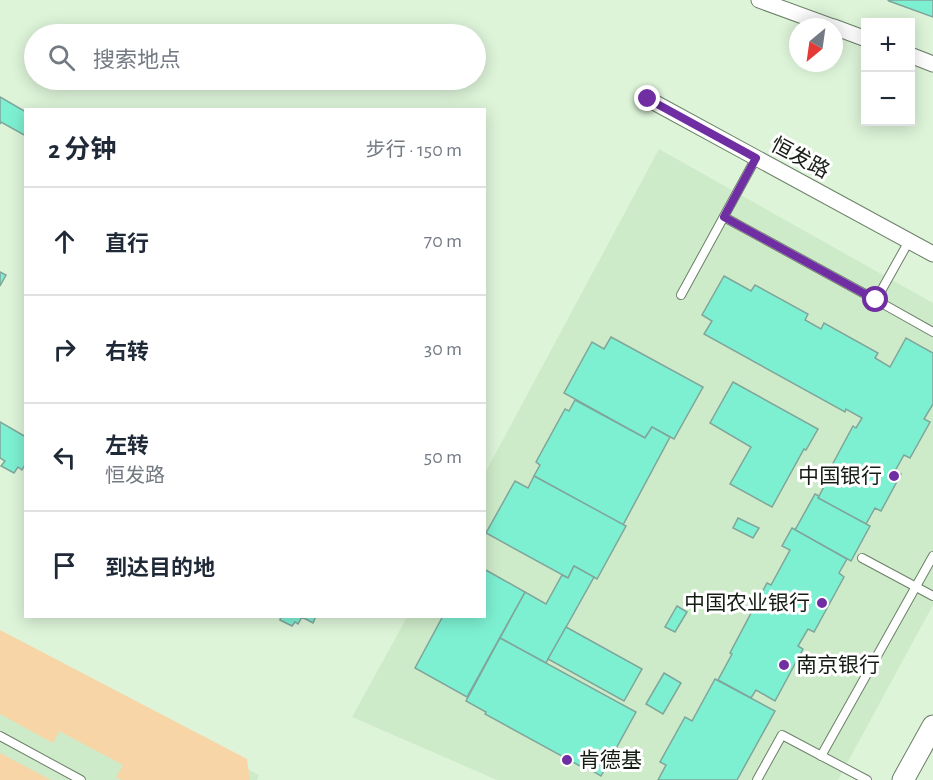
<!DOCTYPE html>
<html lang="zh">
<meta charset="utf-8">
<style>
body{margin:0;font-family:"Alegreya Sans","Noto Sans SC",sans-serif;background:#f2f2f3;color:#1f2937}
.controls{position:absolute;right:18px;top:18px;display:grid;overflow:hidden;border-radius:0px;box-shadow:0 3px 15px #0003}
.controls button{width:54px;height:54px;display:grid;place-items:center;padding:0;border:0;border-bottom:2px solid #e0e1e3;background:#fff;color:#1f2937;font:30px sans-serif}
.compass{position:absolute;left:789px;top:18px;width:54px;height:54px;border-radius:50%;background:#fff;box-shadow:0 3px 15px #0003;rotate:209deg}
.stop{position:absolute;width:18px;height:18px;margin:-14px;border:4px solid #6f2ea2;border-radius:50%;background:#fff}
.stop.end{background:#6f2ea2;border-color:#fff;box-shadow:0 2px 6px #0008}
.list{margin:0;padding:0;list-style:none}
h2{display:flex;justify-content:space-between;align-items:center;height:78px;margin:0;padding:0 24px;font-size:26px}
h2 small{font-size:20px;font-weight:400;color:#747a83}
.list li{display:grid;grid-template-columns:39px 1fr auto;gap:18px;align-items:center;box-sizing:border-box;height:108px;padding:0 24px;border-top:2px solid #e0e1e3}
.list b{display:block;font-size:22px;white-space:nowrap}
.list p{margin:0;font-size:20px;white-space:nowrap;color:#747a83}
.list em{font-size:20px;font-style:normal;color:#747a83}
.icon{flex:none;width:33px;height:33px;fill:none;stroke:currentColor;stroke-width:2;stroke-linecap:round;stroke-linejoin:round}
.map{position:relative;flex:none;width:933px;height:780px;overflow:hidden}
.search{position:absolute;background:#fff;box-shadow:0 3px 15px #0003;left:24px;top:24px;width:462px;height:66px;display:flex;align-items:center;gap:15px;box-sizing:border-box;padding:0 21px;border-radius:33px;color:#747a83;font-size:22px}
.panel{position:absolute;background:#fff;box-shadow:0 3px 15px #0003;left:24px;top:108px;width:462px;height:510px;border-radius:0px}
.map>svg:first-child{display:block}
.built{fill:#ceebc9}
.green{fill:#f7d5a7}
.building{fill:#7df0d2;stroke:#80a59a;stroke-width:1.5}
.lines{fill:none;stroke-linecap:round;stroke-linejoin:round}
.service-casing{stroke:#6b8068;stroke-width:10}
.minor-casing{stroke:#6b8068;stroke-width:17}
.secondary-casing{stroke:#6b8068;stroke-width:23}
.service{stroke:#fff;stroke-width:8}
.minor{stroke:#fff;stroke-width:15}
.secondary{stroke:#fff;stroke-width:21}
.route{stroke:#6f2ea2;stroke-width:8}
.poi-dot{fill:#6f2ea2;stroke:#fff;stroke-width:2}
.labels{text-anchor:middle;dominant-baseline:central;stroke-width:6;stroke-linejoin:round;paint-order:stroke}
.street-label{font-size:21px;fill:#151d14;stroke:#fff}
.poi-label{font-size:21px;fill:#151d14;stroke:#fff;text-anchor:end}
</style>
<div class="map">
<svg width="933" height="780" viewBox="0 0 933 780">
<rect width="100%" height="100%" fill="#ddf4d9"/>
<!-- built -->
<g class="built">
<path d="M659,149L933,303V605L838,780H497L352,717L407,617L484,616L485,473Z"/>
<path d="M0,639L259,775L257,780H0Z"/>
</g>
<!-- green -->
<g class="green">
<path d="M0,630L247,759L250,780H121L116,777L123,765L59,731L53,743L0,714Z"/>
<path d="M0,752V753L51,780H0Z"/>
</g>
<!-- building -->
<g class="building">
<path d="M888,0H933V17L889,1Z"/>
<path d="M0,97L26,112V136L1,122L0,124Z"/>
<path d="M0,272L6,275L0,286Z"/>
<path d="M724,276L751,291L755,285L808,314L805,320L821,329L824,323L878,353L875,358L890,367L906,338L933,353V404L924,419L930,422L910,458L904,455L895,471L901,474L881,511L875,508L866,524L818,498L827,481L824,480L853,426L856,428L862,418L846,409L845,412L704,334L712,321L702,315Z"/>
<path d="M611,337L703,387L674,439L652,427L645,438L564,393L592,342L604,349Z"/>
<path d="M733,382L818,429L806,450L804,449L772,507L730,484L751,447L710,423Z"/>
<path d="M575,400L645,438L652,427L670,437L623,525L534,476L540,465L536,462L565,409L569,411Z"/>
<path d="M0,422L26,437V463L22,470L18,467L14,473L1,466L5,461L0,458Z"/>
<path d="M534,476L626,526L597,579L574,566L568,578L486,533L515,481L528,488Z"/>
<path d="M815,494L819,496L818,498L870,526L851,561L795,530Z"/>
<path d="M738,518L759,528L753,538L733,528Z"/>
<path d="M792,528L847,559L839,573L844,577L814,632L808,629L798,646L803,649L775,701L756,690L751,698L718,680L732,654L730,653L767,583L771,585L790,550L782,546Z"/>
<path d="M574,566L594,577L546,663L500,638L525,592L546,604L562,575L568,578Z"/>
<path d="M484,569L525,592L467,697L415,668L443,616H484Z"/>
<path d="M677,606L687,612L675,632L665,627Z"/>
<path d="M281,616H316L313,623L302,617L298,624L295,622L292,626L280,620Z"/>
<path d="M566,627L642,669L624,701L548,659Z"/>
<path d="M500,638L636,712L601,776L581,764L580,766L485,714L486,712L466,701Z"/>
<path d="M664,673L681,683L663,714L646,704Z"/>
<path d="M715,679L775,711L737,780H658L666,765L660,762L685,717L692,721Z"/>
</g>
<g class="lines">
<defs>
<g id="service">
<path d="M724,217L876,300"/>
<path d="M909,241L876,300L933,332"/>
<path d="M681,295L756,158"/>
<path d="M862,558L933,596"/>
<path d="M0,736L81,780"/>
<path d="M821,756L933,556"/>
<path d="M757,780L782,735L867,780"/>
</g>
<g id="minor">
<path d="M759,0L833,27"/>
<path d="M834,27L866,39"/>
<path d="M910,55L933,64"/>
<path d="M648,99L933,254"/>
</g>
<path id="secondary" d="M903,780L933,726"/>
</defs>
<!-- service casing -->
<use href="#service" class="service-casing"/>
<!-- minor casing -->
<use href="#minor" class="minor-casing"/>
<!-- secondary casing -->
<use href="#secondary" class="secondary-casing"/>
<!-- service -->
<use href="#service" class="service"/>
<!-- minor -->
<use href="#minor" class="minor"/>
<!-- secondary -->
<use href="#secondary" class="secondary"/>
</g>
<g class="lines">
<!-- route -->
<path class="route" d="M648,99L756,158L724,217L876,300"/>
</g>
<!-- markers -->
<g class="poi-dot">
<circle cx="894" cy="476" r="6"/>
<circle cx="822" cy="603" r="6"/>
<circle cx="784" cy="665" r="6"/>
<circle cx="567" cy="760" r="6"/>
</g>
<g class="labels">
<!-- street labels -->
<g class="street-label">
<text transform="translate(800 158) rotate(28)">恒发路</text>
</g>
<!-- poi labels -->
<g class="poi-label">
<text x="882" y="476">中国银行</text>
<text x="810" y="603">中国农业银行</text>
<text x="796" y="665" text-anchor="start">南京银行</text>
<text x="579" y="760" text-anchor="start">肯德基</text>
</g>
</g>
</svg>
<div class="controls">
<button>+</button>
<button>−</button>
</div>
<svg class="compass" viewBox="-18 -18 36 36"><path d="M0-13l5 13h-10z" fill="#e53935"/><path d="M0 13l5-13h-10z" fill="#747a83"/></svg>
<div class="stop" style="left:876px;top:300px"></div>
<div class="stop end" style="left:648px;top:99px"></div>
<div class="search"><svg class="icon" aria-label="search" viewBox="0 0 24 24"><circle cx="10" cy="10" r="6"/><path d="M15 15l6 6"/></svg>搜索地点</div>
<section class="panel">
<h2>2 分钟<small>步行 · 150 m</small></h2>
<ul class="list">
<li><svg class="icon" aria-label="ahead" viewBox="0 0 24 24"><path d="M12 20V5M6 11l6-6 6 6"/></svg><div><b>直行</b></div><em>70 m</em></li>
<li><svg class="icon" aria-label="right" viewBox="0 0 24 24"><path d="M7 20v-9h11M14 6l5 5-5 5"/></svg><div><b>右转</b></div><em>30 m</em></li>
<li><svg class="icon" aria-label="left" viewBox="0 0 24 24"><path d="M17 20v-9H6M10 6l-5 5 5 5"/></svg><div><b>左转</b><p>恒发路</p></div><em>50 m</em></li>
<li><svg class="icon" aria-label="arrive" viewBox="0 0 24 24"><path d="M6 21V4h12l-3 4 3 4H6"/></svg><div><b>到达目的地</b></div></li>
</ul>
</section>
</div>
